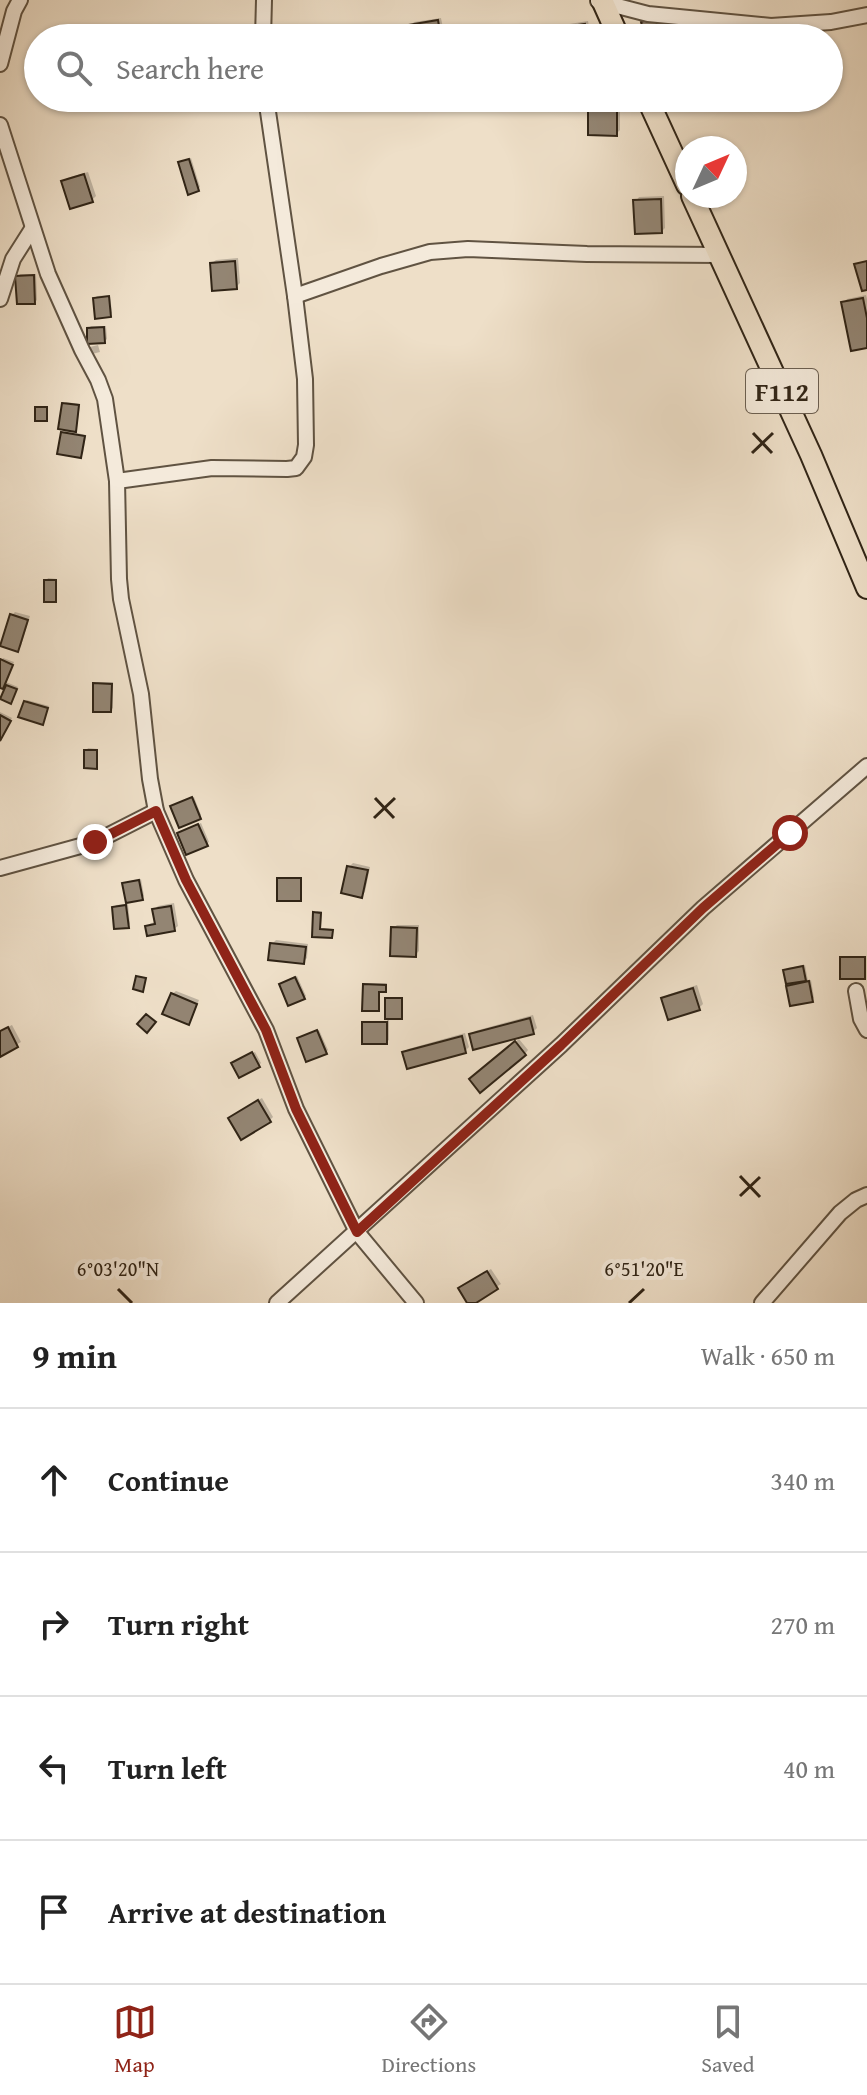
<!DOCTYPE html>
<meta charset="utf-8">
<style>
body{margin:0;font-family:"Gentium Book Plus",serif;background:#f2f2f2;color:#222}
.compass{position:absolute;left:675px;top:136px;width:72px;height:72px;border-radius:50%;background:#fff;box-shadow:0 2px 6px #0004;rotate:46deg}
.stop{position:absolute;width:24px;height:24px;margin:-18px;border:6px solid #8f2418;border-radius:50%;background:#fff}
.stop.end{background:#8f2418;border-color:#fff;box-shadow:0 2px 8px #0008}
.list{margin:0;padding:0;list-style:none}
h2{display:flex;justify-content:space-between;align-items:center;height:104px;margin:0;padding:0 32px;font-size:34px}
h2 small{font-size:26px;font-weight:400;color:#767676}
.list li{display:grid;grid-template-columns:52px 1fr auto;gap:24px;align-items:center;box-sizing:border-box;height:144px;padding:0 32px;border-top:2px solid #e0e0e0}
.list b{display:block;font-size:30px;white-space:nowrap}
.list em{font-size:26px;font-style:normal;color:#767676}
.icon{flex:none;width:44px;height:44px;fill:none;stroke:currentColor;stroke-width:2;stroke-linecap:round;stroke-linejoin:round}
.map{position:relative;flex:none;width:867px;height:1303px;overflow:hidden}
.search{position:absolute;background:#fff;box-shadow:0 2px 6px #0004;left:24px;right:24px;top:24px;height:88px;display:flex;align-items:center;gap:20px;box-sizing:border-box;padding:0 28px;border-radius:44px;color:#767676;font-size:30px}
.sheet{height:680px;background:#fff}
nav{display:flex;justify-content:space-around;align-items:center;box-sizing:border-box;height:112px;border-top:2px solid #e0e0e0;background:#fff;font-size:22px;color:#767676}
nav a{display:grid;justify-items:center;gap:4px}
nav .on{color:#8f2418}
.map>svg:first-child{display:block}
.shadow{fill:#0003}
.building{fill:#938573;stroke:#302416;stroke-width:2}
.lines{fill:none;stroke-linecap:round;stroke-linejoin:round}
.minor-casing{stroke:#605342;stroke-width:18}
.primary-casing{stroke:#302416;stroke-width:24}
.minor{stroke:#f4eadb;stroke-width:14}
.primary{stroke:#eedfc8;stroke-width:20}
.route{stroke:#8f2418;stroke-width:10}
.ticks{fill:none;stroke:#302416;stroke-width:3}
.labels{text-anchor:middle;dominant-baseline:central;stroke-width:8;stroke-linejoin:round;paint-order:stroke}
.shield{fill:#f4eadb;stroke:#6b5f51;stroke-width:2}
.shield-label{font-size:26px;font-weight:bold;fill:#302416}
.ticks-label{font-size:20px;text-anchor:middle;fill:#302416;stroke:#f4eadb;stroke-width:8;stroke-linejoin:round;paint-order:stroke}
</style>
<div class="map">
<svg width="867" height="1303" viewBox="0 0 867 1303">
<rect width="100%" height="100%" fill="#eedfc8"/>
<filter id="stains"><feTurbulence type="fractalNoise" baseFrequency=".0025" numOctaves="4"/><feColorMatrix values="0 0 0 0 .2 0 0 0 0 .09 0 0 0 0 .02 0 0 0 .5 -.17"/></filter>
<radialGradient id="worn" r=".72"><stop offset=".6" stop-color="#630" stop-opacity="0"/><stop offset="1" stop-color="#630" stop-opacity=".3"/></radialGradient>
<!-- shadow -->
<g class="shadow">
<path d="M658,15L666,38H648L643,22L647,19Z"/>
<path d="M441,18L445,38H413L411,26L414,22Z"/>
<path d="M588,21L591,38H554L553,30L557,26Z"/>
<path d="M273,34H299V38H269Z"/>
<path d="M404,34V38H378Z"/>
<path d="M790,98H817L814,101Z"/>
<path d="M594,107H620V130L616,134L590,110Z"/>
<path d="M191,158L200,187L198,189L183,161Z"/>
<path d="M88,172L96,196L92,200L63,182L67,178Z"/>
<path d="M664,196L665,228L662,231L636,201L639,197Z"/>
<path d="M238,258L240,283L236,287L212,263L216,260Z"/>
<path d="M20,274H36L37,300L35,302L18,277Z"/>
<path d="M110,295L112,313L110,315L95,298L97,296Z"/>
<path d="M866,295L867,299V345L843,303L847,299Z"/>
<path d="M91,326H106L107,339L105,341L89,328Z"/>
<path d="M98,345L100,352L92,354L90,347Z"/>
<path d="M66,402L80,404L77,427L72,432L86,435L83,454L81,456L63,433L68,428L63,404Z"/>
<path d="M48,578L57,579V598L55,600L46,581Z"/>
<path d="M15,612L30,616L21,646L17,650L12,615Z"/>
<path d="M3,658L14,662L6,682L18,687L11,701L7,688L0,685V663Z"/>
<path d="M97,682H113V708L111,710L95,684Z"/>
<path d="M27,700L49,706L44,720L25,702Z"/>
<path d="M0,712L12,718L0,739Z"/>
<path d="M88,748L98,749V764L96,767L86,751Z"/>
<path d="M194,797L201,815L199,817L175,804Z"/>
<path d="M201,823L209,842L206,844L179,833Z"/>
<path d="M353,863L370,867L365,892L362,895L349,867Z"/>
<path d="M281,877H302V897L300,899L279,879Z"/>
<path d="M141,879L144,896L142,898L124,884Z"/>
<path d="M174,903L178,926L174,929L147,926L151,923L157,922L154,910L158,906Z"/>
<path d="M128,904L130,924L128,926L114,908L116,905Z"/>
<path d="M317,911H322L321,928L334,929L331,936L314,935L315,913Z"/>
<path d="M397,925H419V951L415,955L393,928Z"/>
<path d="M276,940L308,944L307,958L303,962L272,944Z"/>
<path d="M844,956H866V975L864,977L842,958Z"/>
<path d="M805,965L808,981L811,980L814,998L812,1000L791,1004L785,970L787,968Z"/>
<path d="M297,976L306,996L304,998L283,982Z"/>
<path d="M367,983H387L385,990H380V1007L378,1009L365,985Z"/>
<path d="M697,985L703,1004L699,1008L663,999L667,995Z"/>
<path d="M176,991L199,1000L192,1019L188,1022L172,994Z"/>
<path d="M389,997H403V1015L401,1017H389V1040L386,1042L364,1023L366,1021H387V999Z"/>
<path d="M533,1015L537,1028L533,1032L471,1035L475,1031Z"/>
<path d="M12,1025L21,1042L0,1054V1031Z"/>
<path d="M319,1030L328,1050L326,1052L301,1037Z"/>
<path d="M465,1033L469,1047L465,1051L404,1053L408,1049Z"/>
<path d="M519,1039L528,1050L525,1054L475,1076Z"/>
<path d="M255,1052L261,1063L259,1065L236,1062Z"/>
<path d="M262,1098L273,1117L270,1120L234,1115Z"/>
<path d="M491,1269L501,1284L470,1303L464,1285Z"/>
</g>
<!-- building -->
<g class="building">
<path d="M655,17L661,38H646L641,22Z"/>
<path d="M438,20L441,38H411L408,25Z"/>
<path d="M585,24L588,38H552L551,29Z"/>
<path d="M681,98H707V104L681,103Z"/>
<path d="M588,110H617V136L588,135Z"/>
<path d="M189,159L199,191L188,195L178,162Z"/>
<path d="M84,174L93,202L70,209L61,181Z"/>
<path d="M661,199L662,233L635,234L633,200Z"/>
<path d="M235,261L237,289L212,291L210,263Z"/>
<path d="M867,261V290L862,291L854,264Z"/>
<path d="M34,275L35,304H17L15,276Z"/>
<path d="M109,296L111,317L95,319L93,298Z"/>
<path d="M863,298L867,318V348L851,351L841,302Z"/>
<path d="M104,327L105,343L87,344V328Z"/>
<path d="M62,403L79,405L76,432L58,429Z"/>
<rect x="35" y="407" width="12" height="14"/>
<path d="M61,432L85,436L81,458L57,454Z"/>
<rect x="44" y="580" width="12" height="22"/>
<path d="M10,614L28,620L18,652L0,646Z"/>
<path d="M0,659L13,665L3,689L0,688Z"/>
<path d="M93,683L112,684L111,712H93Z"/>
<path d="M6,685L17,689L11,704L0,699Z"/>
<path d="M24,701L48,708L43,725L18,717Z"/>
<path d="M0,715L11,721L0,741Z"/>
<path d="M84,750H97V769L84,768Z"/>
<path d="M192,797L201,819L179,828L170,806Z"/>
<path d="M198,824L208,846L186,855L177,833Z"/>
<path d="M347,866L368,870L362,898L341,893Z"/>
<rect x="277" y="878" width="24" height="23"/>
<path d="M139,880L143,900L126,903L122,883Z"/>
<path d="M126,905L129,928L114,929L112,907Z"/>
<path d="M171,906L175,931L147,936L145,926L155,924L152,909Z"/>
<path d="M313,912L321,913L320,929L333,930L332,938L312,937Z"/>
<path d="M391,927L417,928L416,957L390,956Z"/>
<path d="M270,943L306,947L304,964L268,960Z"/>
<rect x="840" y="957" width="25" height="22"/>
<path d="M803,966L806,981L786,984L783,970Z"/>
<path d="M136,976L146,978L143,992L133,989Z"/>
<path d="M295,977L305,999L288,1006L279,984Z"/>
<path d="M809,981L813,1002L790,1006L786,986Z"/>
<path d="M363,984L386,985V992H379V1011H362Z"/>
<path d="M693,988L700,1010L668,1020L661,998Z"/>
<path d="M171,993L197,1004L189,1025L162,1014Z"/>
<rect x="385" y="998" width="17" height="21"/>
<path d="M146,1014L156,1022L147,1033L137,1024Z"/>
<path d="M530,1018L534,1034L473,1050L469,1034Z"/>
<rect x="362" y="1022" width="25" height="22"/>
<path d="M8,1027L18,1047L0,1057V1031Z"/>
<path d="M317,1030L327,1054L306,1062L297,1038Z"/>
<path d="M462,1036L466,1053L407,1069L402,1052Z"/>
<path d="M515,1041L526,1055L480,1093L469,1079Z"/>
<path d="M252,1052L260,1067L239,1078L231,1063Z"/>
<path d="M258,1100L271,1122L241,1140L228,1118Z"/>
<path d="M487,1271L498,1289L476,1303H467L458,1288Z"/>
</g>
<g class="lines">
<defs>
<g id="minor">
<path d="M598,1L648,14L771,26L831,22L867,15"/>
<path d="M263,38L264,0"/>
<path d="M0,64L14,11L20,0"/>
<path d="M0,125L48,274L82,350L98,380L105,399L117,481L119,579L121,599L141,694L150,779L156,811L186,880L266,1030L296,1109L357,1232L416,1303"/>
<path d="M295,296L381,266L430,252L468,249L587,254L719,255"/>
<path d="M0,299L13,259L32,229"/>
<path d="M117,481L212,468L287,469L296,468L304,457L306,445L305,379L295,296L266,98"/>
<path d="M0,868L95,842L156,811"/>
<path d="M856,991L861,1019L867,1030"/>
<path d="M277,1303L561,1045L703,908L867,766"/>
<path d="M762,1303L840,1213L856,1200L867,1195"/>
</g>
<g id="primary">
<path d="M602,0L619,38"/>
<path d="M647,98L687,185"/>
<path d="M692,196L811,455L867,588"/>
</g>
</defs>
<!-- minor casing -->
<use href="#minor" class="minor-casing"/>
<!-- primary casing -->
<use href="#primary" class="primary-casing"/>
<!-- minor -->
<use href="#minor" class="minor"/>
<!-- primary -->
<use href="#primary" class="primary"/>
</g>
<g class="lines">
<!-- route -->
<path class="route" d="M95,842L156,811L186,880L266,1030L296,1109L357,1232L561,1045L703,908L790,833"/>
</g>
<!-- ticks -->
<path class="ticks" d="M753,433L772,453M752,453L773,433M375,798L394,818M374,818L395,798M740,1176L760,1197M740,1196L760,1177M118,1289L132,1303M629,1303L644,1289"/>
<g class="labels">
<!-- shield labels -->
<rect class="shield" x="746" y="369" width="72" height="44" rx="6"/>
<g class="shield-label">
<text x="782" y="391">F112</text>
</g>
</g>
<g class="ticks-label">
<text x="118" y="1276">6°03'20"N</text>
<text x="644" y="1276">6°51'20"E</text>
</g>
<rect width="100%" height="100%" filter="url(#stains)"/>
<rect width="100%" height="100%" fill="url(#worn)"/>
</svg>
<svg class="compass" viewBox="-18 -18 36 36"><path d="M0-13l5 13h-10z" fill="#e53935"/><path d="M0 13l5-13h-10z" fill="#767676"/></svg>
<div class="stop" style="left:790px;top:833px"></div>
<div class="stop end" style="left:95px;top:842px"></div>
<div class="search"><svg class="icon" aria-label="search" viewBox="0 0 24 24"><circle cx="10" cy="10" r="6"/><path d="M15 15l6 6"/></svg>Search here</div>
</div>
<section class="sheet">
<h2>9 min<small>Walk · 650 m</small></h2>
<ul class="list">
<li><svg class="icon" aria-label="ahead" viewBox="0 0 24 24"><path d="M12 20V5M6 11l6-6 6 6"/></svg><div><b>Continue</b></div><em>340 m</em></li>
<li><svg class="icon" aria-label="right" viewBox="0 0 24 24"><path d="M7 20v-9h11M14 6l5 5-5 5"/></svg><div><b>Turn right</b></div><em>270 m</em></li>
<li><svg class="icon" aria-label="left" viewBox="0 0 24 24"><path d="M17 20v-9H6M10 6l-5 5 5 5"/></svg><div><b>Turn left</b></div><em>40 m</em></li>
<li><svg class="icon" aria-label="arrive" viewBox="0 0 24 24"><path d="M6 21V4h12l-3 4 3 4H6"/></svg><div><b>Arrive at destination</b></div></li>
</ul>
</section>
<nav>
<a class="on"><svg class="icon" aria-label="map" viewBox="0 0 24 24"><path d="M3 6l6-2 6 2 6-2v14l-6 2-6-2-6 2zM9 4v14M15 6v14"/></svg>Map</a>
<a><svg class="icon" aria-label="directions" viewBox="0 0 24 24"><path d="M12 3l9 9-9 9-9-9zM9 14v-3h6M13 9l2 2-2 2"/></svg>Directions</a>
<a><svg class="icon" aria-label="saved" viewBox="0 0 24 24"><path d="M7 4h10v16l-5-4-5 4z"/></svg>Saved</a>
</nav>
